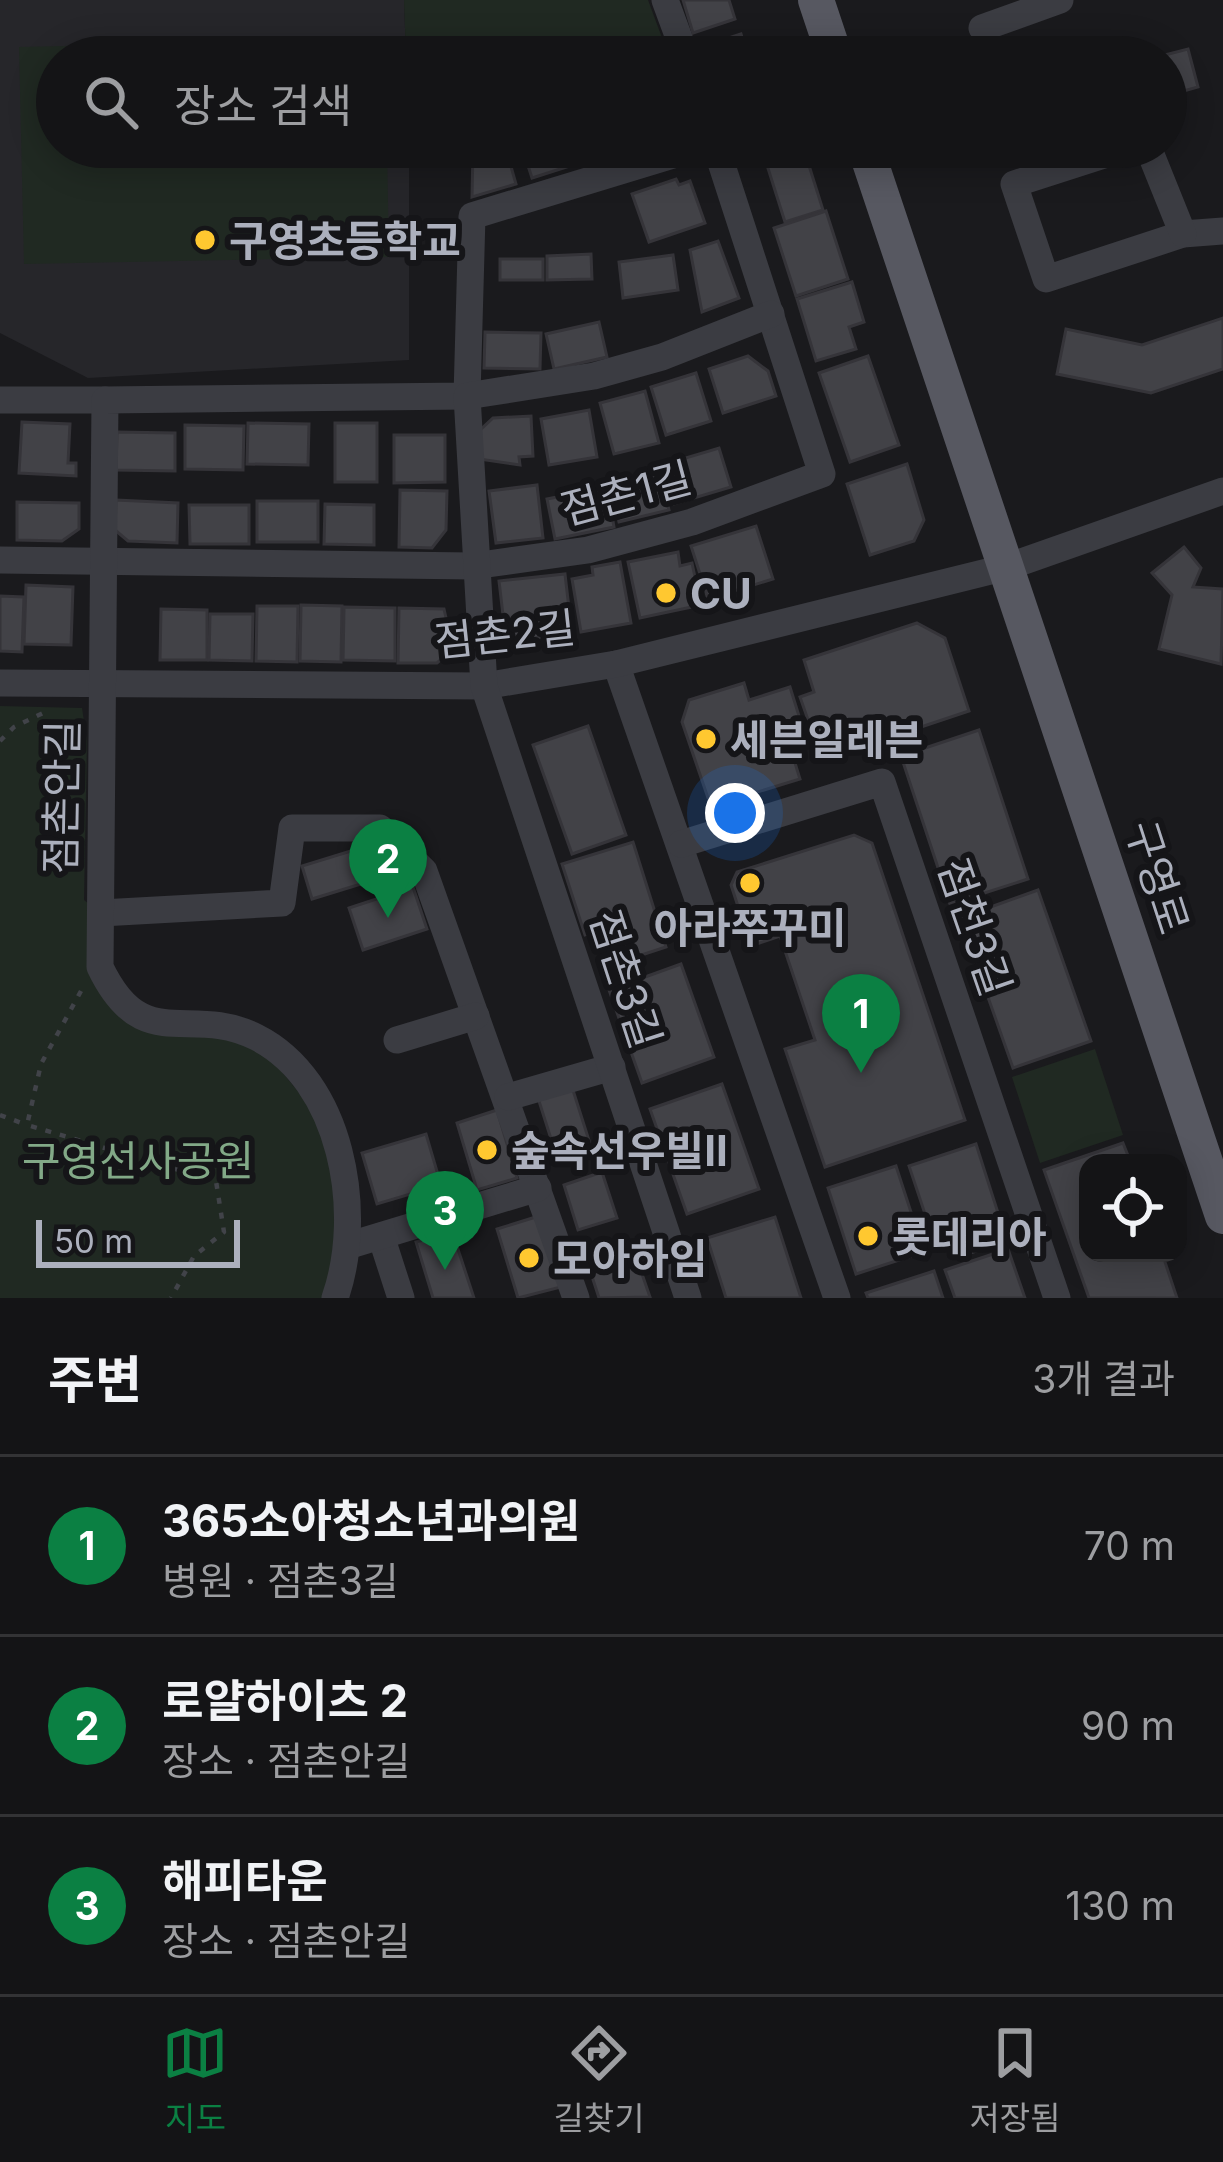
<!DOCTYPE html>
<html lang="ko">
<meta charset="utf-8">
<style>
body{margin:0;font-family:Inter,"Noto Sans KR",sans-serif;background:#1d1d1f;color:#f1f3f6}
.controls{position:absolute;right:36px;bottom:36px;display:grid;overflow:hidden;border-radius:24px;box-shadow:0 6px 30px #0003}
.controls button{width:108px;height:108px;display:grid;place-items:center;padding:0;border:0;border-bottom:3px solid #333335;background:#141416;color:#f1f3f6;font:60px sans-serif}
.scale{position:absolute;left:36px;bottom:30px;width:204px;box-sizing:border-box;padding-left:12px;border:6px solid #acb0bd;border-top:0;font-size:33px;line-height:42px;white-space:nowrap;color:#acb0bd;-webkit-text-stroke:9px #151518;paint-order:stroke}
.you{position:absolute;left:735px;top:813px;width:42px;height:42px;margin:-30px;border:9px solid #fff;border-radius:50%;background:#1a73e8;box-shadow:0 0 0 18px #1a73e833}
.badge{display:grid;place-items:center;width:78px;height:78px;border-radius:50%;background:#0b8043;color:#fff;font-size:39px;font-weight:700}
.pin{position:absolute;translate:-50% -99px;filter:drop-shadow(0 3px 6px #0008)}
.pin::after{content:'';position:absolute;top:63px;width:42px;height:36px;background:inherit;clip-path:polygon(0 0,100% 0,50% 100%)}
.list{margin:0;padding:0;list-style:none}
h2{display:flex;justify-content:space-between;align-items:center;height:156px;margin:0;padding:0 48px;font-size:51px}
h2 small{font-size:39px;font-weight:400;color:#9d9ea1}
.list li{display:grid;grid-template-columns:78px 1fr auto;gap:36px;align-items:center;box-sizing:border-box;height:180px;padding:0 48px;border-top:3px solid #333335}
.list b{display:block;font-size:45px;white-space:nowrap}
.list p{margin:0;font-size:39px;white-space:nowrap;color:#9d9ea1}
.list em{font-size:39px;font-style:normal;color:#9d9ea1}
.icon{flex:none;width:66px;height:66px;fill:none;stroke:currentColor;stroke-width:2;stroke-linecap:round;stroke-linejoin:round}
.map{position:relative;flex:none;width:1223px;height:1298px;overflow:hidden}
.search{position:absolute;background:#141416;box-shadow:0 6px 30px #0003;left:36px;right:36px;top:36px;height:132px;display:flex;align-items:center;gap:30px;box-sizing:border-box;padding:0 42px;border-radius:66px;color:#9d9ea1;font-size:45px}
.sheet{height:696px;background:#141416}
nav{display:flex;justify-content:space-around;align-items:center;box-sizing:border-box;height:168px;border-top:3px solid #333335;background:#141416;font-size:33px;color:#9d9ea1}
nav a{display:grid;justify-items:center;gap:6px}
nav .on{color:#0b8043}
.map>svg:first-child{display:block}
.built{fill:#26262a}
.green{fill:#202922}
.building{fill:#424247;stroke:#353439;stroke-width:3}
.lines{fill:none;stroke-linecap:round;stroke-linejoin:round}
.path{stroke:#414349;stroke-width:4.5;stroke-dasharray:6 9;stroke-linecap:butt}
.minor{stroke:#3b3c42;stroke-width:27}
.major{stroke:#575861;stroke-width:36}
.poi-dot{fill:#ffc830;stroke:#151518;stroke-width:4.5}
.labels{text-anchor:middle;dominant-baseline:central;stroke-width:12;stroke-linejoin:round;paint-order:stroke}
.poi-label{font-size:42px;font-weight:bold;fill:#acb0bd;stroke:#151518;text-anchor:start}
.street-label{font-size:42px;fill:#acb0bd;stroke:#151518}
.park-label{font-size:42px;fill:#82a987;stroke:#151518}
</style>
<div class="map">
<svg width="1223" height="1298" viewBox="0 0 1223 1298">
<rect width="100%" height="100%" fill="#1a1a1d"/>
<!-- built -->
<path class="built" d="M0,0H404L406,57H57V147H409V360L88,378L0,333Z"/>
<!-- green -->
<g class="green">
<path d="M404,0H648L668,54L406,57Z"/>
<path d="M385,39V57H57V147H387L389,257L24,264L19,47Z"/>
<path d="M0,706L82,708L87,741L84,900L101,913L100,967L131,1013L252,1035L336,1138L335,1298H0Z"/>
<path d="M1095,1049L1123,1135L1040,1163L1012,1077Z"/>
</g>
<!-- building -->
<g class="building">
<path d="M683,0H729L735,19L693,33Z"/>
<path d="M741,34L748,57H704L701,47Z"/>
<path d="M1188,49L1198,87L1166,96V57H1157Z"/>
<path d="M513,147L517,161L510,163L516,184L472,197L473,148Z"/>
<path d="M522,147H571L576,164L532,178Z"/>
<path d="M576,147H625L626,148L581,162Z"/>
<path d="M795,152L807,159L823,210L785,222L766,162Z"/>
<path d="M676,179L679,185L690,181L705,223L649,242L632,194Z"/>
<path d="M826,211L848,279L796,296L774,228Z"/>
<path d="M718,241L739,298L702,312L690,250Z"/>
<path d="M591,254L592,279L547,280V256Z"/>
<path d="M673,255L678,290L623,298L619,262Z"/>
<rect x="500" y="259" width="43" height="21"/>
<path d="M852,282L864,322L849,327L856,349L816,361L797,299Z"/>
<path d="M1223,318V369L1151,393L1057,374L1066,329L1142,345Z"/>
<path d="M599,322L607,357L554,369L546,334Z"/>
<path d="M485,332L541,333L540,369L484,368Z"/>
<path d="M748,356L768,371L776,396L723,413L709,369Z"/>
<path d="M868,356L899,445L850,462L819,373Z"/>
<path d="M696,373L711,421L666,435L651,387Z"/>
<path d="M645,391L659,443L614,454L600,403Z"/>
<path d="M589,410L597,457L549,465L541,419Z"/>
<path d="M531,416L533,456L519,457L520,465L479,459L478,432L493,418Z"/>
<path d="M22,422L70,424L68,463H76V476L19,473Z"/>
<path d="M248,423L309,424L308,465L247,464Z"/>
<rect x="335" y="423" width="42" height="59"/>
<path d="M185,425L244,426L243,470L185,469Z"/>
<path d="M117,432L175,433V471L116,470Z"/>
<path d="M394,435H445V482L394,483Z"/>
<path d="M719,448L731,487L674,504L662,465Z"/>
<path d="M907,464L924,520L914,541L870,555L847,484Z"/>
<path d="M660,472L669,510L619,522L610,484Z"/>
<path d="M537,485L543,538L496,543L489,491Z"/>
<path d="M607,487L614,527L555,539L547,499Z"/>
<path d="M400,490L447,491L446,530L432,548L399,547Z"/>
<path d="M116,500L178,503L177,543L128,541L115,530Z"/>
<rect x="257" y="501" width="61" height="41"/>
<path d="M17,502L79,503V529L62,541L17,540Z"/>
<path d="M325,504L374,505V545L324,544Z"/>
<path d="M189,505H249V544H190Z"/>
<path d="M756,526L773,579L708,599L691,546Z"/>
<path d="M1184,547L1201,568L1193,587L1223,589L1221,664L1159,649L1172,595L1152,573Z"/>
<path d="M678,552L680,566L692,563L701,605L640,618L628,562Z"/>
<path d="M620,562L631,623L581,632L572,579L593,575L592,567Z"/>
<path d="M565,574L572,634L506,641L499,581Z"/>
<path d="M26,585L73,587L71,645L24,644Z"/>
<path d="M0,596L24,597L22,652L0,651Z"/>
<path d="M301,605L342,606L341,662L300,661Z"/>
<path d="M257,606H298L297,662L256,661Z"/>
<path d="M344,607L395,608V661L343,660Z"/>
<path d="M399,608L444,609L453,649L437,663H398Z"/>
<path d="M161,609L207,610V660H160Z"/>
<path d="M210,614H253L252,661L209,660Z"/>
<path d="M917,623L945,638L969,711L822,760L800,697L814,692L804,660Z"/>
<path d="M744,683L749,700L790,687L804,732L787,737L800,779L725,802L708,798L682,722L689,700Z"/>
<path d="M588,726L626,835L572,854L533,745Z"/>
<path d="M979,730L1028,879L950,904L901,756Z"/>
<path d="M854,835L872,843L965,1120L825,1167L785,1049L815,1040L780,936L751,946L731,885L737,872Z"/>
<path d="M633,842L666,947L617,963L606,929L585,935L562,864Z"/>
<path d="M377,843L387,876L312,899L302,866Z"/>
<path d="M413,887L427,929L363,950L349,908Z"/>
<path d="M1038,890L1091,1041L1013,1068L960,918Z"/>
<path d="M681,964L714,1057L642,1083L609,990Z"/>
<path d="M722,1084L759,1189L687,1214L650,1109Z"/>
<path d="M572,1087L593,1153L559,1164L538,1098Z"/>
<path d="M497,1110L517,1178L477,1190L457,1123Z"/>
<path d="M426,1134L441,1185L377,1204L362,1153Z"/>
<path d="M1123,1143L1131,1163H1088V1253H1162L1177,1298H1089L1044,1170Z"/>
<path d="M976,1144L1007,1241L958,1257L952,1239L935,1244L909,1166Z"/>
<path d="M896,1166L924,1252L856,1274L828,1188Z"/>
<path d="M602,1172L617,1218L578,1230L564,1185Z"/>
<path d="M539,1216L561,1287L518,1298L497,1229Z"/>
<path d="M775,1217L801,1298H726L707,1238Z"/>
<path d="M452,1231L474,1298H433L416,1242Z"/>
<path d="M632,1245L650,1297L599,1298L587,1261Z"/>
<path d="M1008,1249L1025,1298H955L945,1270Z"/>
<path d="M934,1271L943,1298H868L866,1293Z"/>
</g>
<g class="lines">
<!-- path -->
<g class="path">
<path d="M0,741L14,727L45,712"/>
<path d="M81,991L41,1064L27,1125L216,1181L224,1232L194,1256L171,1298"/>
<path d="M0,1115L27,1125"/>
</g>
<!-- minor -->
<g class="minor">
<path d="M665,0L686,57"/>
<path d="M982,28L1060,0"/>
<path d="M1129,147L1014,184L1046,279L1183,234L1223,231"/>
<path d="M1148,147L1183,234"/>
<path d="M0,400H105"/>
<path d="M0,560L473,566L588,550L692,522L822,474L716,147"/>
<path d="M616,664L837,1298"/>
<path d="M0,683L484,686L616,664L1007,567L1223,491"/>
<path d="M681,844L882,782L1057,1298"/>
<path d="M101,913L282,903L292,828H380L424,871L576,1298"/>
<path d="M397,1040L476,1016"/>
<path d="M508,1097L612,1067"/>
<path d="M381,1236L401,1298"/>
<path d="M347,1246L538,1188"/>
<path d="M335,1298C365,1212 342,1080 256,1037C188,1003 143,1057 100,967L105,400L467,396L472,216L699,147"/>
<path d="M688,1298L484,686L467,396L594,376L662,357L771,314"/>
</g>
<!-- major -->
<g class="major">
<path d="M816,0L835,57"/>
<path d="M865,147L1223,1216"/>
</g>
</g>
<!-- markers -->
<g class="poi-dot">
<circle cx="205" cy="240" r="12"/>
<circle cx="666" cy="593" r="12"/>
<circle cx="706" cy="739" r="12"/>
<circle cx="750" cy="883" r="12"/>
<circle cx="487" cy="1150" r="12"/>
<circle cx="868" cy="1236" r="12"/>
<circle cx="529" cy="1258" r="12"/>
</g>
<g class="labels">
<!-- poi labels -->
<g class="poi-label">
<text x="229" y="240">구영초등학교</text>
<text x="690" y="593">CU</text>
<text x="730" y="739">세븐일레븐</text>
<text x="750" y="927" text-anchor="middle">아라쭈꾸미</text>
<text x="511" y="1150">숲속선우빌Ⅱ</text>
<text x="892" y="1236">롯데리아</text>
<text x="553" y="1258">모아하임</text>
</g>
<!-- street labels -->
<g class="street-label">
<text transform="translate(626 493) rotate(-15)">점촌1길</text>
<text transform="translate(505 634) rotate(-6)">점촌2길</text>
<text transform="translate(61 797) rotate(-89)">점촌안길</text>
<text transform="translate(1158 877) rotate(72)">구영로</text>
<text transform="translate(975 927) rotate(71)">점천3길</text>
<text transform="translate(626 979) rotate(72)">점촌3길</text>
</g>
<!-- park labels -->
<g class="park-label">
<text x="138" y="1160">구영선사공원</text>
</g>
</g>
</svg>
<div class="controls">
<button><svg class="icon" aria-label="locate" viewBox="0 0 24 24"><circle cx="12" cy="12" r="6"/><path d="M12 2v4M12 18v4M2 12h4M18 12h4"/></svg></button>
</div>
<div class="scale">50 m</div>
<div class="you"></div>
<div class="pin badge" style="left:861px;top:1073px">1</div>
<div class="pin badge" style="left:388px;top:918px">2</div>
<div class="pin badge" style="left:445px;top:1270px">3</div>
<div class="search"><svg class="icon" aria-label="search" viewBox="0 0 24 24"><circle cx="10" cy="10" r="6"/><path d="M15 15l6 6"/></svg>장소 검색</div>
</div>
<section class="sheet">
<h2>주변<small>3개 결과</small></h2>
<ul class="list">
<li><span class="badge">1</span><div><b>365소아청소년과의원</b><p>병원 · 점촌3길</p></div><em>70 m</em></li>
<li><span class="badge">2</span><div><b>로얄하이츠 2</b><p>장소 · 점촌안길</p></div><em>90 m</em></li>
<li><span class="badge">3</span><div><b>해피타운</b><p>장소 · 점촌안길</p></div><em>130 m</em></li>
</ul>
</section>
<nav>
<a class="on"><svg class="icon" aria-label="map" viewBox="0 0 24 24"><path d="M3 6l6-2 6 2 6-2v14l-6 2-6-2-6 2zM9 4v14M15 6v14"/></svg>지도</a>
<a><svg class="icon" aria-label="directions" viewBox="0 0 24 24"><path d="M12 3l9 9-9 9-9-9zM9 14v-3h6M13 9l2 2-2 2"/></svg>길찾기</a>
<a><svg class="icon" aria-label="saved" viewBox="0 0 24 24"><path d="M7 4h10v16l-5-4-5 4z"/></svg>저장됨</a>
</nav>
